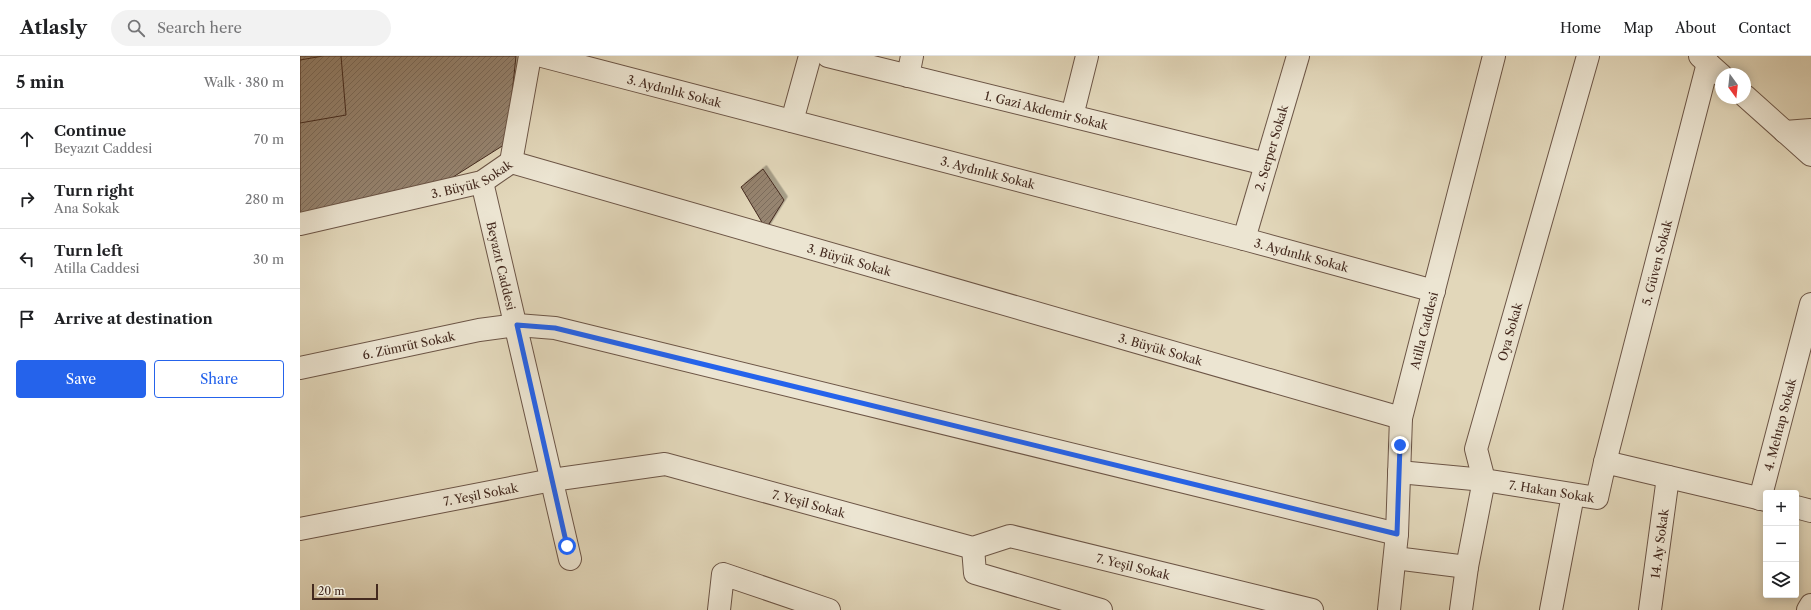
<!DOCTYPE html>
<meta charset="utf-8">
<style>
body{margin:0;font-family:"Libre Caslon Text",serif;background:#f2f2f2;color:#202124}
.controls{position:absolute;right:12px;bottom:12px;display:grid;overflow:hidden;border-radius:4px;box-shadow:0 2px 10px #0003}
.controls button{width:36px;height:36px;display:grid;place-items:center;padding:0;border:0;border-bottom:1px solid #e0e0e0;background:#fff;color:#202124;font:20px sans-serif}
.compass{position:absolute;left:1415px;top:12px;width:36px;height:36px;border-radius:50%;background:#fff;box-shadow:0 2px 10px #0003;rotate:165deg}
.scale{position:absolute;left:12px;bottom:10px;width:66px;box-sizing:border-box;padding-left:4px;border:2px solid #442a1f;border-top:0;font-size:11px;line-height:14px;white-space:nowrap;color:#442a1f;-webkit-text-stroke:3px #ece5d2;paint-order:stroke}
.stop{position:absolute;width:12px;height:12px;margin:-9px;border:3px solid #2563eb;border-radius:50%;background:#fff}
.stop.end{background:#2563eb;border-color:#fff;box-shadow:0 1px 4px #0008}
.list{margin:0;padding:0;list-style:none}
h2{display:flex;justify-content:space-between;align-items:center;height:52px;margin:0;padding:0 16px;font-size:17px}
h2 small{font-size:13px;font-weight:400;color:#757577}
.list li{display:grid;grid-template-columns:26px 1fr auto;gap:12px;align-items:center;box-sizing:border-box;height:60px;padding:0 16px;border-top:1px solid #e0e0e0}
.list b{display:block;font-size:15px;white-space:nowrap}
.list p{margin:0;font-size:13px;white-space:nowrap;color:#757577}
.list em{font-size:13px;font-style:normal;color:#757577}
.actions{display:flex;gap:8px;padding:12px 16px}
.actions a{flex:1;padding:9px 0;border:1px solid #2563eb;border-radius:4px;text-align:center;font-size:14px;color:#2563eb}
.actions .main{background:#2563eb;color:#fff}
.icon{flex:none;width:22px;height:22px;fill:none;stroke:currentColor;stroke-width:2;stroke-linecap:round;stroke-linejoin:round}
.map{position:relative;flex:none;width:1511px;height:554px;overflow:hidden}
header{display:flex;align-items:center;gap:24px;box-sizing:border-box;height:56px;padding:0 20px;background:#fff;border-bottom:1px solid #e0e0e0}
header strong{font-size:19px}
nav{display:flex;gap:22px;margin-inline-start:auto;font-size:14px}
.search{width:280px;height:36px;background:#f2f2f2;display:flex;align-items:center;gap:10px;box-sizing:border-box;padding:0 14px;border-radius:22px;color:#757577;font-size:15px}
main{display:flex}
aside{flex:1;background:#fff}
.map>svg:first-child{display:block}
.building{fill:url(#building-hatch);stroke:#442a1f;filter:url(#shadow)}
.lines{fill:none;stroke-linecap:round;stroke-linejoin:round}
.minor-casing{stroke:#6c5546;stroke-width:24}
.tertiary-casing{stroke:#6c5546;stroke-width:24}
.minor{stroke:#ece5d2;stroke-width:22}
.tertiary{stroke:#ece5d2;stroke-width:22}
.route{stroke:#2563eb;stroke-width:5}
.labels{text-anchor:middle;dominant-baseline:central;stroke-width:4;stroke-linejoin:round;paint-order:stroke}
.street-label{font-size:12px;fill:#442a1f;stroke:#ece5d2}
</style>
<header>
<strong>Atlasly</strong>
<div class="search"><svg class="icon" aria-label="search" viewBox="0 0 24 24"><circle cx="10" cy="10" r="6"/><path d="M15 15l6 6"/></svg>Search here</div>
<nav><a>Home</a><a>Map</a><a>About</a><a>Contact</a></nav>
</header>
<main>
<aside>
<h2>5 min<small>Walk · 380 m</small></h2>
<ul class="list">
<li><svg class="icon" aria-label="ahead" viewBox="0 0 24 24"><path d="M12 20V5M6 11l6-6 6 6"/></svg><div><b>Continue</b><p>Beyazıt Caddesi</p></div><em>70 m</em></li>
<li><svg class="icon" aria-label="right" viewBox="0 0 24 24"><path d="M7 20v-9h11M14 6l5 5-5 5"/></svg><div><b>Turn right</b><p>Ana Sokak</p></div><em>280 m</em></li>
<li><svg class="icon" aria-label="left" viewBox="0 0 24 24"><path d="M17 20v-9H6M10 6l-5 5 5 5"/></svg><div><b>Turn left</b><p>Atilla Caddesi</p></div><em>30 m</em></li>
<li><svg class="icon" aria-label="arrive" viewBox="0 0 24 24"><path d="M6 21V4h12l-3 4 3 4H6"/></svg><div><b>Arrive at destination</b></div></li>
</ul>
<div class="actions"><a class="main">Save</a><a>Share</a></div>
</aside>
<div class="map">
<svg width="1511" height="554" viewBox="0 0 1511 554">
<defs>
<pattern id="building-hatch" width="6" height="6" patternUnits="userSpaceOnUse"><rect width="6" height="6" fill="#968470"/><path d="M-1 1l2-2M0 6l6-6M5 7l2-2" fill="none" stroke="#7c6c5b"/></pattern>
<filter id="shadow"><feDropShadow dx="3.5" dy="-3.5" stdDeviation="0" flood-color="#0004"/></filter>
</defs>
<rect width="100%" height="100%" fill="#e2d7ba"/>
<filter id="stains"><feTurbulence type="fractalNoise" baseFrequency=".005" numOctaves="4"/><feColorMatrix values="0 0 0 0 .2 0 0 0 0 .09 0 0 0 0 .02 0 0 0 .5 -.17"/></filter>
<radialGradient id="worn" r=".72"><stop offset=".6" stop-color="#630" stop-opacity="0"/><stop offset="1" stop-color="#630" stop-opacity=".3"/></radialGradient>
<!-- building -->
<g class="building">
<path d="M0,0H216L207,87L123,140L0,164Z"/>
<path d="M23,0H41L46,59L0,67V4Z"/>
<path d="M463,113L484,144L466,173L441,131Z"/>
</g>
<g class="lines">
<defs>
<g id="minor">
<path id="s1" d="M242,0L944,183L1134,235"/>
<path id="s2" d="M528,0L966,108"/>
<path d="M608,20L612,0"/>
<path d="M772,60L787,0"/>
<path d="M492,65L510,0"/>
<path d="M1485,76L1511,74"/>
<path d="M211,106L230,0"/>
<path id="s3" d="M182,126L270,503"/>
<path id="s4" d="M0,168L182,126L211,106L1101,362"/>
<path id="s5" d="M944,183L998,0"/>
<path id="s6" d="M0,312L179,274L217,269L255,272L1097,478"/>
<path id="s7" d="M1305,406L1408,7"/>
<path id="s8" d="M1099,416L1184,424L1297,442L1305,406L1466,444"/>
<path id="s9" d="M1460,443L1511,248"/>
<path d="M1496,451L1511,455"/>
<path id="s10" d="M0,473L252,424L365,408L673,492L710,480L1012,554"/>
<path d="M673,492L675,517L801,554"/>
<path d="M1095,502L1167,511"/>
<path d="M419,554L423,518L529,554"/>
<path id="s11" d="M1161,554L1167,511L1184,424L1176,393L1288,0"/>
<path d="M1251,554L1273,439"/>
<path id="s12" d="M1350,554L1368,421"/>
</g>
<g id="tertiary">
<path d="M1400,0L1421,19"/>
<path d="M1445,40L1511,99"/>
<path id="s13" d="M1089,554L1097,478L1101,362L1194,0"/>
<path d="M1508,554L1511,549"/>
</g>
</defs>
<!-- minor casing -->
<use href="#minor" class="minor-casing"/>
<!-- tertiary casing -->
<use href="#tertiary" class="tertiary-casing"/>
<!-- minor -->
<use href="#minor" class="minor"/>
<!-- tertiary -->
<use href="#tertiary" class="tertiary"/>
</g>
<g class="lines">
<!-- route -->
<path class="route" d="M267,490L217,269L255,272L1097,478L1100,389"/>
</g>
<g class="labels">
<!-- street labels -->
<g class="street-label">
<text stroke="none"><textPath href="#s1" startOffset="137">3. Aydınlık Sokak</textPath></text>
<text stroke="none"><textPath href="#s2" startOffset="225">1. Gazi Akdemir Sokak</textPath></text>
<text stroke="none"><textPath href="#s5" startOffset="95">2. Serper Sokak</textPath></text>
<text stroke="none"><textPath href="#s1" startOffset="461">3. Aydınlık Sokak</textPath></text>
<text stroke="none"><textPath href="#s4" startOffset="178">3. Büyük Sokak</textPath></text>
<text stroke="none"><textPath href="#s1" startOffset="785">3. Aydınlık Sokak</textPath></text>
<text stroke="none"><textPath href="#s4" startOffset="574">3. Büyük Sokak</textPath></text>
<text stroke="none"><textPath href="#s7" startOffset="206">5. Güven Sokak</textPath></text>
<text stroke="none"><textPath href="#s3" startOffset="86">Beyazıt Caddesi</textPath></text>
<text stroke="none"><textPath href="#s13" startOffset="283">Atilla Caddesi</textPath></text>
<text stroke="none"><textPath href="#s11" startOffset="286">Oya Sokak</textPath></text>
<text stroke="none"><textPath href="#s6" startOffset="111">6. Zümrüt Sokak</textPath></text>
<text stroke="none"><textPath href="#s4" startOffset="898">3. Büyük Sokak</textPath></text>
<text stroke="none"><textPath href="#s9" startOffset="77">4. Mehtap Sokak</textPath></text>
<text stroke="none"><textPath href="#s8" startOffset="154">7. Hakan Sokak</textPath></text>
<text stroke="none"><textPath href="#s10" startOffset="184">7. Yeşil Sokak</textPath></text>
<text stroke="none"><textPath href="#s10" startOffset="520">7. Yeşil Sokak</textPath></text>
<text stroke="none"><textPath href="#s12" startOffset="67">14. Ay Sokak</textPath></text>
<text stroke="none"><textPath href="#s10" startOffset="856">7. Yeşil Sokak</textPath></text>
</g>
</g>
<rect width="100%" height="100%" filter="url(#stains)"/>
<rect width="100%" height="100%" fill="url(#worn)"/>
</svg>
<div class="controls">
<button>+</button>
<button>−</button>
<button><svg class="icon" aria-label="layers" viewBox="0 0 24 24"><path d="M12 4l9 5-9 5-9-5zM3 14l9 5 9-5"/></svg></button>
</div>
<svg class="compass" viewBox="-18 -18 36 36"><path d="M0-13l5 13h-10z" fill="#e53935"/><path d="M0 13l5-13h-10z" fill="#757577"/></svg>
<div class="scale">20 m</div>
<div class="stop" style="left:267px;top:490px"></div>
<div class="stop end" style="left:1100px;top:389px"></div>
</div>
</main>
